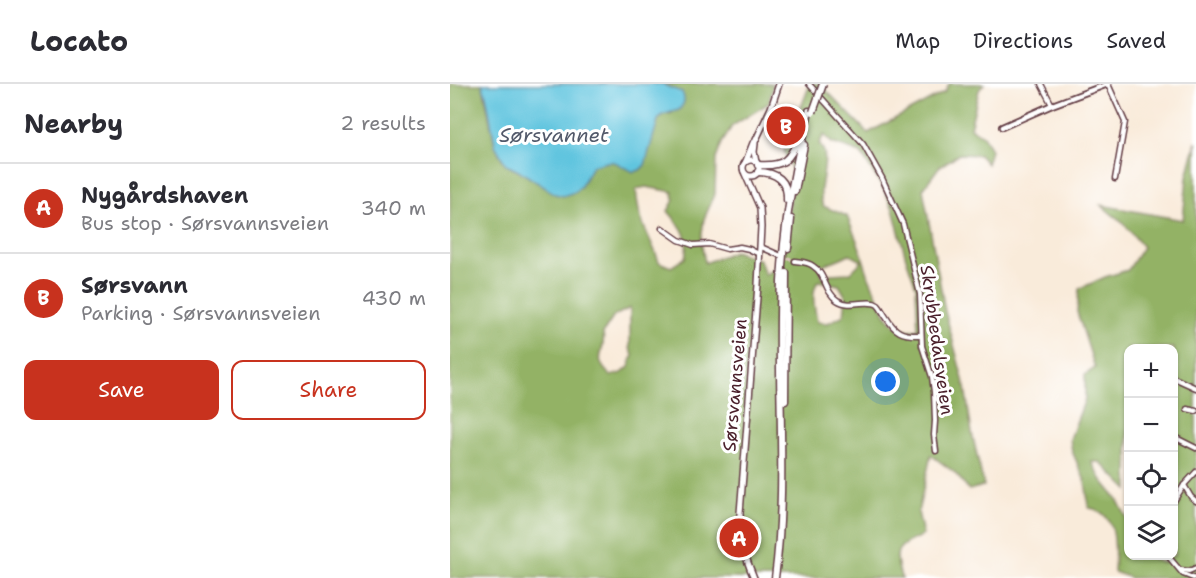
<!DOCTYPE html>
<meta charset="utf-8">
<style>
body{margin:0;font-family:"Shantell Sans",sans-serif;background:#f7f7f7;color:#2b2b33}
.controls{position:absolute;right:18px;bottom:18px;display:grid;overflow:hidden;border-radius:12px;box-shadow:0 2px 4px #0004}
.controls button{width:54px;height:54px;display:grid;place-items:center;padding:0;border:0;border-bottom:2px solid #e1e1e2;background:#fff;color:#2b2b33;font:30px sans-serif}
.you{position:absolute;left:436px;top:298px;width:21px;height:21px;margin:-15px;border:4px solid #fff;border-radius:50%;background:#1a73e8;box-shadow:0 0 0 9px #1a73e833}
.badge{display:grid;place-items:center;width:39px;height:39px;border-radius:50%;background:#c8321e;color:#fff;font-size:20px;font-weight:700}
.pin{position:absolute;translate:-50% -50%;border:3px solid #fff;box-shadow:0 2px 6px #0006}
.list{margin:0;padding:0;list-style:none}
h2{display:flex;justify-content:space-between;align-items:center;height:78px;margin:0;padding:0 24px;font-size:26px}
h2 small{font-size:20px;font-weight:400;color:#7c7c81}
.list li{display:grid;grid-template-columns:39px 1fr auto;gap:18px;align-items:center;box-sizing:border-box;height:90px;padding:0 24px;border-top:2px solid #e1e1e2}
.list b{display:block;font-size:22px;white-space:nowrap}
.list p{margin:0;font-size:20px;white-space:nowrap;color:#7c7c81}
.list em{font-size:20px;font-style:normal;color:#7c7c81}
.actions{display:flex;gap:12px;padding:18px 24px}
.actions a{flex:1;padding:14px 0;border:2px solid #c8321e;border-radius:12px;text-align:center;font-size:21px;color:#c8321e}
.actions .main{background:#c8321e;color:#fff}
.icon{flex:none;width:33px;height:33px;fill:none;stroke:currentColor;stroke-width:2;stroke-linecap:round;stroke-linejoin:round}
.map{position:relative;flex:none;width:746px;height:494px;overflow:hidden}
header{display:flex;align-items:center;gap:36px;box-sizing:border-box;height:84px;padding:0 30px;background:#fff;border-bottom:2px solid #e1e1e2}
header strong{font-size:28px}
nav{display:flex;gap:33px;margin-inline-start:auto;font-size:21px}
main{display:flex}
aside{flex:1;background:#fff}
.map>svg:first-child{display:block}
.forest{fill:#93b265;stroke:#6e6848;stroke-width:1.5;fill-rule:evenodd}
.water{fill:#61c5df;stroke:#567285;stroke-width:1.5}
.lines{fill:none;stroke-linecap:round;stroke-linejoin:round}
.minor-tunnel{stroke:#d6c2b7;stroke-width:4;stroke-dasharray:4 2;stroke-linecap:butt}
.minor-casing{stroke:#643e45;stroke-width:7}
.tertiary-casing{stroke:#643e45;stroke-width:8}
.secondary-casing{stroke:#643e45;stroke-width:8}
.trunk-casing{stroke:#643e45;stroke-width:9}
.minor{stroke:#fff;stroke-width:4}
.tertiary{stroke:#fff;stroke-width:4.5}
.secondary{stroke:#fff;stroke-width:5}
.trunk{stroke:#fff;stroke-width:6}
.trunk-bridge-casing{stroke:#643e45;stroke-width:9;stroke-linecap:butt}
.trunk-bridge{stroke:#fff;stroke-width:6}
.labels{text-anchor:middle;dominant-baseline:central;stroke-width:6;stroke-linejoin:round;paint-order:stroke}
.street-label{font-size:18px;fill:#4a1f2b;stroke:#fff}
.water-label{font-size:20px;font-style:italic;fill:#52596a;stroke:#fff}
</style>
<header>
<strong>Locato</strong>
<nav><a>Map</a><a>Directions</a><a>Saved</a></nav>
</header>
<main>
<aside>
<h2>Nearby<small>2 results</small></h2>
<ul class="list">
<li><span class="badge">A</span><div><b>Nygårdshaven</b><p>Bus stop · Sørsvannsveien</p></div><em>340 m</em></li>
<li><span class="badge">B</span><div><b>Sørsvann</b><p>Parking · Sørsvannsveien</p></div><em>430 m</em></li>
</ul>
<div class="actions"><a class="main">Save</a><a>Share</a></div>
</aside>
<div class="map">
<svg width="746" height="494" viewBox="0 0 746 494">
<rect width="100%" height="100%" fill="#fff"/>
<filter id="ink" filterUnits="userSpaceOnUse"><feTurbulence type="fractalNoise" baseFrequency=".0167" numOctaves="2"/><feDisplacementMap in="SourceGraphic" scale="12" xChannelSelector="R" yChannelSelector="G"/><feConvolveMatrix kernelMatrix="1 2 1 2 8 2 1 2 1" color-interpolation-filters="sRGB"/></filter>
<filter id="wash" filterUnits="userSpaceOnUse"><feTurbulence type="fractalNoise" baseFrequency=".008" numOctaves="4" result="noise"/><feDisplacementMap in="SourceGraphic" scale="24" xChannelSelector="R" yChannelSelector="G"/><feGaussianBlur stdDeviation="1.35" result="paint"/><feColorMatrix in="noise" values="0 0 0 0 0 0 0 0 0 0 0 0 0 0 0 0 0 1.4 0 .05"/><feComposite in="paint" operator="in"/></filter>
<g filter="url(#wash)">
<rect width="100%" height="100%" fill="#f9ebda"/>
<!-- forest -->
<g class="forest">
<path d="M0,0H32C39,21 41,65 56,80C65,89 110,103 125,108L131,102L142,82L160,76L167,78L177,85L190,86L194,81L208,36L212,31L222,29L232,8L216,2L213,0H323L319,19L282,42L272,59L266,75L265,110L254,135L251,157L255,179L285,167L310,176L315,191L329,180L335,162L343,89L334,67L360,0H370L418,49L495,8L499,0H534L529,6L520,44L533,52L541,66L537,80L529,71L509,70L489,83L473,105L495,227L515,303L522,349L534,402L519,406L505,389L481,371L468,428L473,451C447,463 442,464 451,493L452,494H0ZM374,51L382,59L411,69L434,106L443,125L456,174L466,203L468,246H449L435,230L419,193L409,162L397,132L373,122C366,106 378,85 374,68C374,67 370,61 369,60ZM196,103L223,108L224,116L218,127C232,144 240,151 235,174L221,183L209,178C205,165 199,155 194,142C189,131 187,117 186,105ZM399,170L412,177L400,189L380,190L373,194L369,182C380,178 389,176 399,170ZM368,197L389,201L396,213L394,231L378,239L367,238C365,223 360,211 368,197ZM180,224V264L183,271L179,283L172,289L161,292C140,273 157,269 153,249L164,232Z"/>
<path d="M746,58V494H681L664,488C665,465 669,428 639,424L635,397L622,367L620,355L635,315V291L645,284L627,228L629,205L655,193L678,186L693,163L675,141L651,121L733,136L737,93ZM678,264H724V472H717L713,479L702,474L701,472H678V436L667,415L651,395L642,378H650L678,406Z"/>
</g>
<!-- water -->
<path class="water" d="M32,0H213L216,2L232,8C236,16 234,20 229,26L212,31L208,36L195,81L190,86L184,88C161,78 169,74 142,82L131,102L125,108L113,112L105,110L71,88L56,81L45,61L36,11Z"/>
</g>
<g filter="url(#ink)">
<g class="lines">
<!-- minor-tunnel -->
<path class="minor-tunnel" d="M332,172L345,177"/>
<defs>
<g id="minor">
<path d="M359,0L413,60L432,94L453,140L470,210L472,262L482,293L484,308L485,337L484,351L486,367"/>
<path d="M591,0L602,21"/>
<path d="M658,0L675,38L665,95"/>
<path d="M212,144L229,156L243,161L259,160L277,165L290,163L299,165L309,170"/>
<path d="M311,163L329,171"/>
<path d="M345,177C351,178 358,178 363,182C376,190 374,207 387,216C401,225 418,214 428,221C431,224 433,229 436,233C445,248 452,252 471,251"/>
<path d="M724,294L746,304"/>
<path d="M737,325L746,327"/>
<path d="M724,353L746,364"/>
<path d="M734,401L741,413L746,417"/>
<path d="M724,417L734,401L746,388"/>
<path d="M718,472L733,490L743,494"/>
<path d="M731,486L739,487L746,484"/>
</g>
<path id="tertiary" d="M552,43L602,21L658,0"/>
<g id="secondary">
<path d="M305,60L304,68L306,78"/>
<circle cx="301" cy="84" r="8"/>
<path d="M296,77L303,59L305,58L321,24L329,0"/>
<path d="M295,90L310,124L311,143L308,201L290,429C290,452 294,472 304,494"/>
</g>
<g id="trunk">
<path d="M308,81C334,83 340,76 349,53"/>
<path d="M308,88C327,88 338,97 337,116"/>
<path d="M345,107L354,61"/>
<path d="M338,164L341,135"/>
<path d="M335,317L336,189"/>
<path d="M325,494C338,396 326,296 331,198C334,140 344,83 359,27"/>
</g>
</defs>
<!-- minor casing -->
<use href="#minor" class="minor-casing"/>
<!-- tertiary casing -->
<use href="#tertiary" class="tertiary-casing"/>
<!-- secondary casing -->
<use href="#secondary" class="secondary-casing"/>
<!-- trunk casing -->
<use href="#trunk" class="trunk-casing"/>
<!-- minor -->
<use href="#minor" class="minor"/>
<!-- tertiary -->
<use href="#tertiary" class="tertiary"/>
<!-- secondary -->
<use href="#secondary" class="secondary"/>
<!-- trunk -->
<use href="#trunk" class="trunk"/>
<defs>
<path id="trunk-bridge" d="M363,28L373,0"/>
</defs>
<!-- trunk-bridge casing -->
<use href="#trunk-bridge" class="trunk-bridge-casing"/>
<!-- trunk-bridge -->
<use href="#trunk-bridge" class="trunk-bridge"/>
</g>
</g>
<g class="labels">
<!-- street labels -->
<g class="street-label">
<text transform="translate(487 256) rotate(82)">Skrubbedalsveien</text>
<text transform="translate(285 301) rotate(-85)">Sørsvannsveien</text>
</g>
<!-- water labels -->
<g class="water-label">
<text x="104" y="51">Sørsvannet</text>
</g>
</g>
</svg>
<div class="controls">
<button>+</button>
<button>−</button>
<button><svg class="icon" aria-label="locate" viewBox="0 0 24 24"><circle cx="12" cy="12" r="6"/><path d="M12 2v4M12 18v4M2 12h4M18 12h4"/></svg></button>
<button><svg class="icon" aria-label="layers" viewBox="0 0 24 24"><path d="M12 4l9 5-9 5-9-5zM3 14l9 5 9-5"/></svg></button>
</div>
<div class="you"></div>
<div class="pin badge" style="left:289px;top:454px">A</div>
<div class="pin badge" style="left:336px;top:42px">B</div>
</div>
</main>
